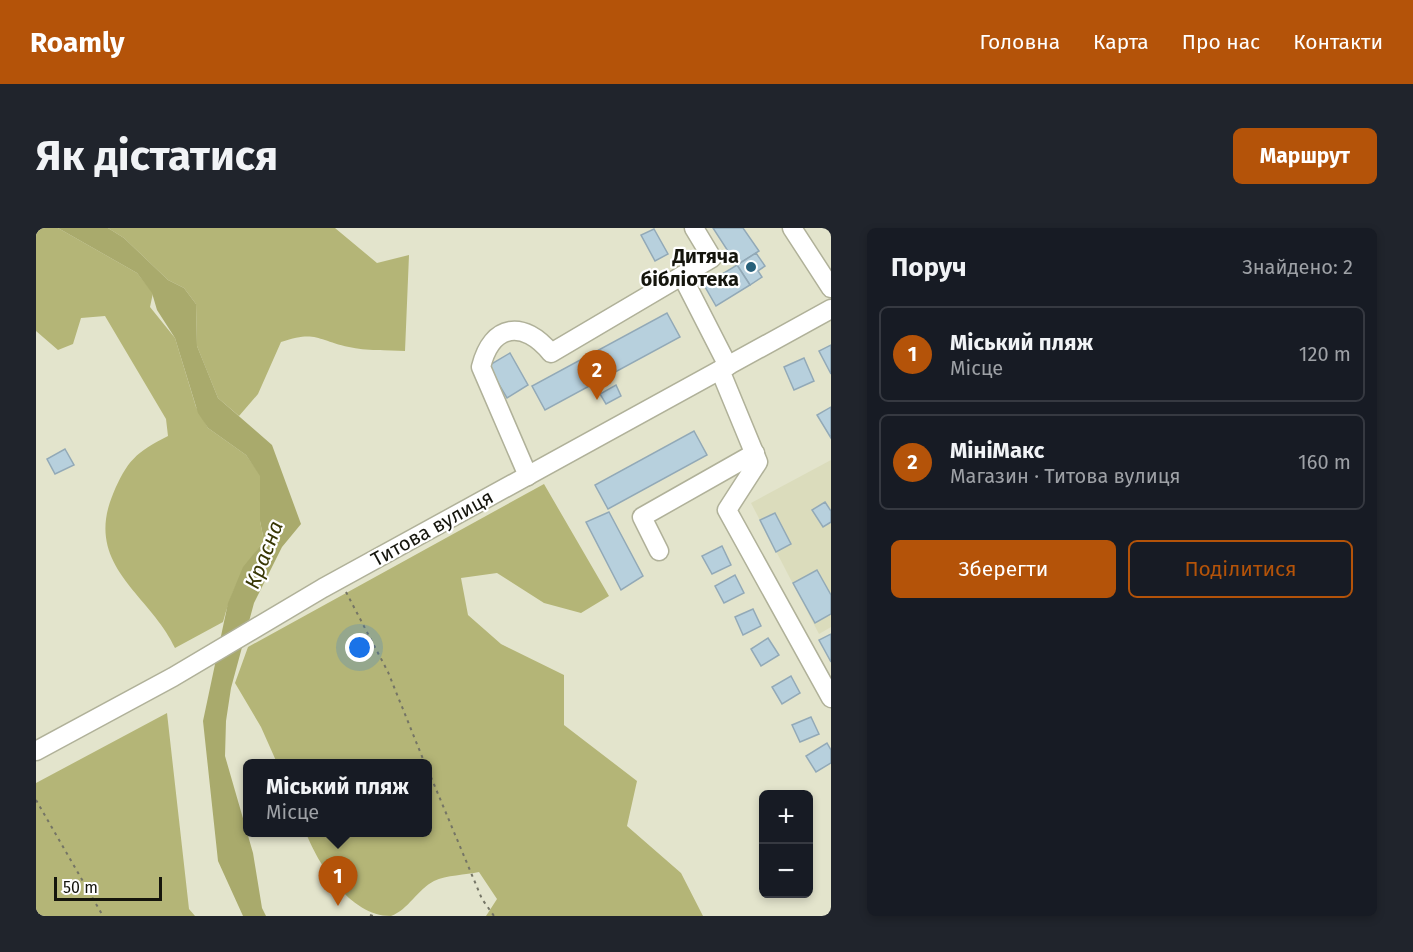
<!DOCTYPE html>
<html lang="uk">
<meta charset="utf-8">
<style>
body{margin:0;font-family:"Fira Sans",sans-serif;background:#20242c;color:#f1f3f6}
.controls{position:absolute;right:18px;bottom:18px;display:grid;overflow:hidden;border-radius:9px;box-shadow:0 3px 9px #0003}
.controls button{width:54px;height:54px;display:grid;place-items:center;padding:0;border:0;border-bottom:2px solid #363941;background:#171b24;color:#f1f3f6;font:30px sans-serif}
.scale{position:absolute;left:18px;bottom:15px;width:108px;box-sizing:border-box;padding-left:6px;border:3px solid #15150d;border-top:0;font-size:16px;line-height:21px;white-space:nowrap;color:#15150d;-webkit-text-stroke:4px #fff;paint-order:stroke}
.you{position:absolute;left:324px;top:420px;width:21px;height:21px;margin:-15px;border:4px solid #fff;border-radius:50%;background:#1a73e8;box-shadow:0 0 0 9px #1a73e833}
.badge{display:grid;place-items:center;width:39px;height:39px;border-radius:50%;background:#b45309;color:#fff;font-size:20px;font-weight:700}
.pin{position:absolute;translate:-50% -50px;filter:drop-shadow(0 2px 3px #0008)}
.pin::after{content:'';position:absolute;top:32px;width:21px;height:18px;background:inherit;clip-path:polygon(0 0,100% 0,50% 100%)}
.popup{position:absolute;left:207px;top:531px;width:189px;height:78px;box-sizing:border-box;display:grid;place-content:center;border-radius:9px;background:#171b24;filter:drop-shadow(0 2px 4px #0005);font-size:20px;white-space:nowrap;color:#9ea1a6}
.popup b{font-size:22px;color:#f1f3f6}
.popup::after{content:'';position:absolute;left:50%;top:100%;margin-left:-12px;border:12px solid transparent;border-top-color:#171b24}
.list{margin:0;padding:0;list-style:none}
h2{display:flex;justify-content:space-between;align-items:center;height:78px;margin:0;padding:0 24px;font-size:26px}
h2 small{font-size:20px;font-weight:400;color:#9ea1a6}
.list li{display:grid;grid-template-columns:39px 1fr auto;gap:18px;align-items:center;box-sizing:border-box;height:96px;margin:0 12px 12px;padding:0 12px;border:2px solid #363941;border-radius:9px}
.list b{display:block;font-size:22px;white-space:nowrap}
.list p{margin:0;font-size:20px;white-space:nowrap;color:#9ea1a6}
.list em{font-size:20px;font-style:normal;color:#9ea1a6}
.actions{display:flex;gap:12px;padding:18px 24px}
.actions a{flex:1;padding:14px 0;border:2px solid #b45309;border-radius:9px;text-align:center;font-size:21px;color:#b45309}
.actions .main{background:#b45309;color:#fff}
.map{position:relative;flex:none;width:795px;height:688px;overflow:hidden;border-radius:9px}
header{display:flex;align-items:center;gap:36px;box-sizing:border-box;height:84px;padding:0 30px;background:#b45309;color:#fff}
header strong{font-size:28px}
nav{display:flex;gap:33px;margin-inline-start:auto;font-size:21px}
.intro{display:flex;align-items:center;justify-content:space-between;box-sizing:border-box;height:144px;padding:0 36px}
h1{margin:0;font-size:42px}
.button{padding:15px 27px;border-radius:9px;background:#b45309;color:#fff;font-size:21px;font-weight:700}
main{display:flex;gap:36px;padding:0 36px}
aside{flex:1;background:#171b24;border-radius:9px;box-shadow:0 3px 9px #0003}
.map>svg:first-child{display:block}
.built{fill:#dbdcbc}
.forest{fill:#b4b577}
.water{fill:#a9aa6c}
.building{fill:#b7d0dd;stroke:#92a9b7;stroke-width:1.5}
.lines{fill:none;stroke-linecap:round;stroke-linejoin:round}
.minor-casing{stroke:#b0b199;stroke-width:21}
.path{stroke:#747465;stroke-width:2;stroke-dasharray:3 4.5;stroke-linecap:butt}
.minor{stroke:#fff;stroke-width:18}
.poi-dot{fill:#28607a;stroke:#fff;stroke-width:2}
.labels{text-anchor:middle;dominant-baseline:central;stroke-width:4.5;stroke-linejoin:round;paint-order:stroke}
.poi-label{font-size:20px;font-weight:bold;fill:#15150d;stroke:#fff;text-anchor:end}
.street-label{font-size:20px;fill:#15150d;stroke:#fff}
.water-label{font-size:21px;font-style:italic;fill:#373603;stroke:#fff}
</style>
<header>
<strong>Roamly</strong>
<nav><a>Головна</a><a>Карта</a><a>Про нас</a><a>Контакти</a></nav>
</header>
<div class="intro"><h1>Як дістатися</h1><a class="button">Маршрут</a></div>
<main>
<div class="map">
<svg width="795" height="688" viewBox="0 0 795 688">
<rect width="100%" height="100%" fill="#e3e4cc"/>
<!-- built -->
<path class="built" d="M795,232V399L783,406L715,275Z"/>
<!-- forest -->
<g class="forest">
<path d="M0,0H22L101,45L117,65L114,79L139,110L160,179L172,200L210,227L225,248L224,293L228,313C208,338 195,363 187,394L139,420C114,366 47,338 77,266C91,233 100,224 132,208L130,191L69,88L45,90L37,116L22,122L0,103Z"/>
<path d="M72,0H299L341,35L373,27L369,123C351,122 330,123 313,119C281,112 280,102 245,114L222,166L203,188L182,170L169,138L161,118L160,76L148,60L132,52L88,10Z"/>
<path d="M508,256L573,368L545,385L508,375L461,345L425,350L432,387L465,416L528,447V497L601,553L591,598L645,645L667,688H450L461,671L443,644C430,647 410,647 398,653C382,661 372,682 355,688C313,688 282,635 270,605L392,604V536L241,535L225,499L199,455L212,419Z"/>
<path d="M131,485L153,681L159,688H0V555Z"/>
</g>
<!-- water -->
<path class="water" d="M22,0H72L88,10L132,52L148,60L160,76L161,118L182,170L236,217L265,296L246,319L218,375L195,460L190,493L189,528L217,625L226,680L230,688H207L182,633L167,493L192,375L207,339L228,313L224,293V248L210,227L172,200L162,185L139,110L121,82L116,65L101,45Z"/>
<!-- building -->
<g class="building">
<path d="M677,0H707L723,23L701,37Z"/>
<path d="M618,1L632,26L619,33L605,7Z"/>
<path d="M720,25L729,38L722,43L726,49L714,57L701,37Z"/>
<path d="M701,37L714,57L680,78L668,57Z"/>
<path d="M631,85L644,109L509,182L496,158Z"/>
<path d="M795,117V146L783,123Z"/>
<path d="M474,125L492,157L471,170L452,138Z"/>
<path d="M768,130L778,153L758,162L748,139Z"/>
<path d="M580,157L585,168L570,176L564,166Z"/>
<path d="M795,179V210L781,187Z"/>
<path d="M658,203L671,227L572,281L559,257Z"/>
<path d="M29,221L38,237L19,246L11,231Z"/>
<path d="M789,274L795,283V294L787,299L776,282Z"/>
<path d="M573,284L607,348L585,362L550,294Z"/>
<path d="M739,285L755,316L740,324L724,292Z"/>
<path d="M686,318L695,337L676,346L666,328Z"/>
<path d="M781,342L795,367V386L779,395L757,355Z"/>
<path d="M699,347L708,365L688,375L679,358Z"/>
<path d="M717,381L725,398L707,407L699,389Z"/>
<path d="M795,406V434L783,412Z"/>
<path d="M732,410L743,427L725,438L715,421Z"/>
<path d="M755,448L764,465L746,476L736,459Z"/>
<path d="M775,489L783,506L764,514L756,497Z"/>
<path d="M791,515L795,522V535L780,544L770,528Z"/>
</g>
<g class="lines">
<defs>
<g id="minor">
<path d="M756,0L795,60"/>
<path d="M646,48L692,138"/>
<path d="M684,142L722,234L691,282L795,470"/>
<path d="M492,248L445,139C456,95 488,92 515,125L676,30L658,0"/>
<path d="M623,323L606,289L719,225"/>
<path d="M0,523L137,449L287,360L795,81"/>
</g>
</defs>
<!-- minor casing -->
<use href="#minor" class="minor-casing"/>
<!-- path -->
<g class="path">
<path d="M310,364L352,444L389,536"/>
<path d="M392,542L446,671L458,688"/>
<path d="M0,572L67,688"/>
<path d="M334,687L337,688"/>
</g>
<!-- minor -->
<use href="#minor" class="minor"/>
</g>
<!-- markers -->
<circle class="poi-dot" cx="715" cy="39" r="6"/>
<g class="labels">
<!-- poi labels -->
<g class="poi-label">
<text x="703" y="28">Дитяча<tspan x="703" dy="23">бібліотека</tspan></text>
</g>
<!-- street labels -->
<g class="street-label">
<text transform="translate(396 300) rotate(-29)">Титова вулиця</text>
</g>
<!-- water labels -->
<g class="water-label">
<text transform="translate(228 327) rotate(-69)">Красна</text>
</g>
</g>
</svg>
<div class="controls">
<button>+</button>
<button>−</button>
</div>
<div class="scale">50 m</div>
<div class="you"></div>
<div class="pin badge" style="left:302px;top:678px">1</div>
<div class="popup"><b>Міський пляж</b>Місце</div>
<div class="pin badge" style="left:561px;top:172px">2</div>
</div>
<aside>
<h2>Поруч<small>Знайдено: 2</small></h2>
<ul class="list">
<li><span class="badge">1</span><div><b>Міський пляж</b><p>Місце</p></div><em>120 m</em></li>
<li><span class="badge">2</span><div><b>МініМакс</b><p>Магазин · Титова вулиця</p></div><em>160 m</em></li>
</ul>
<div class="actions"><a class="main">Зберегти</a><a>Поділитися</a></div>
</aside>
</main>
